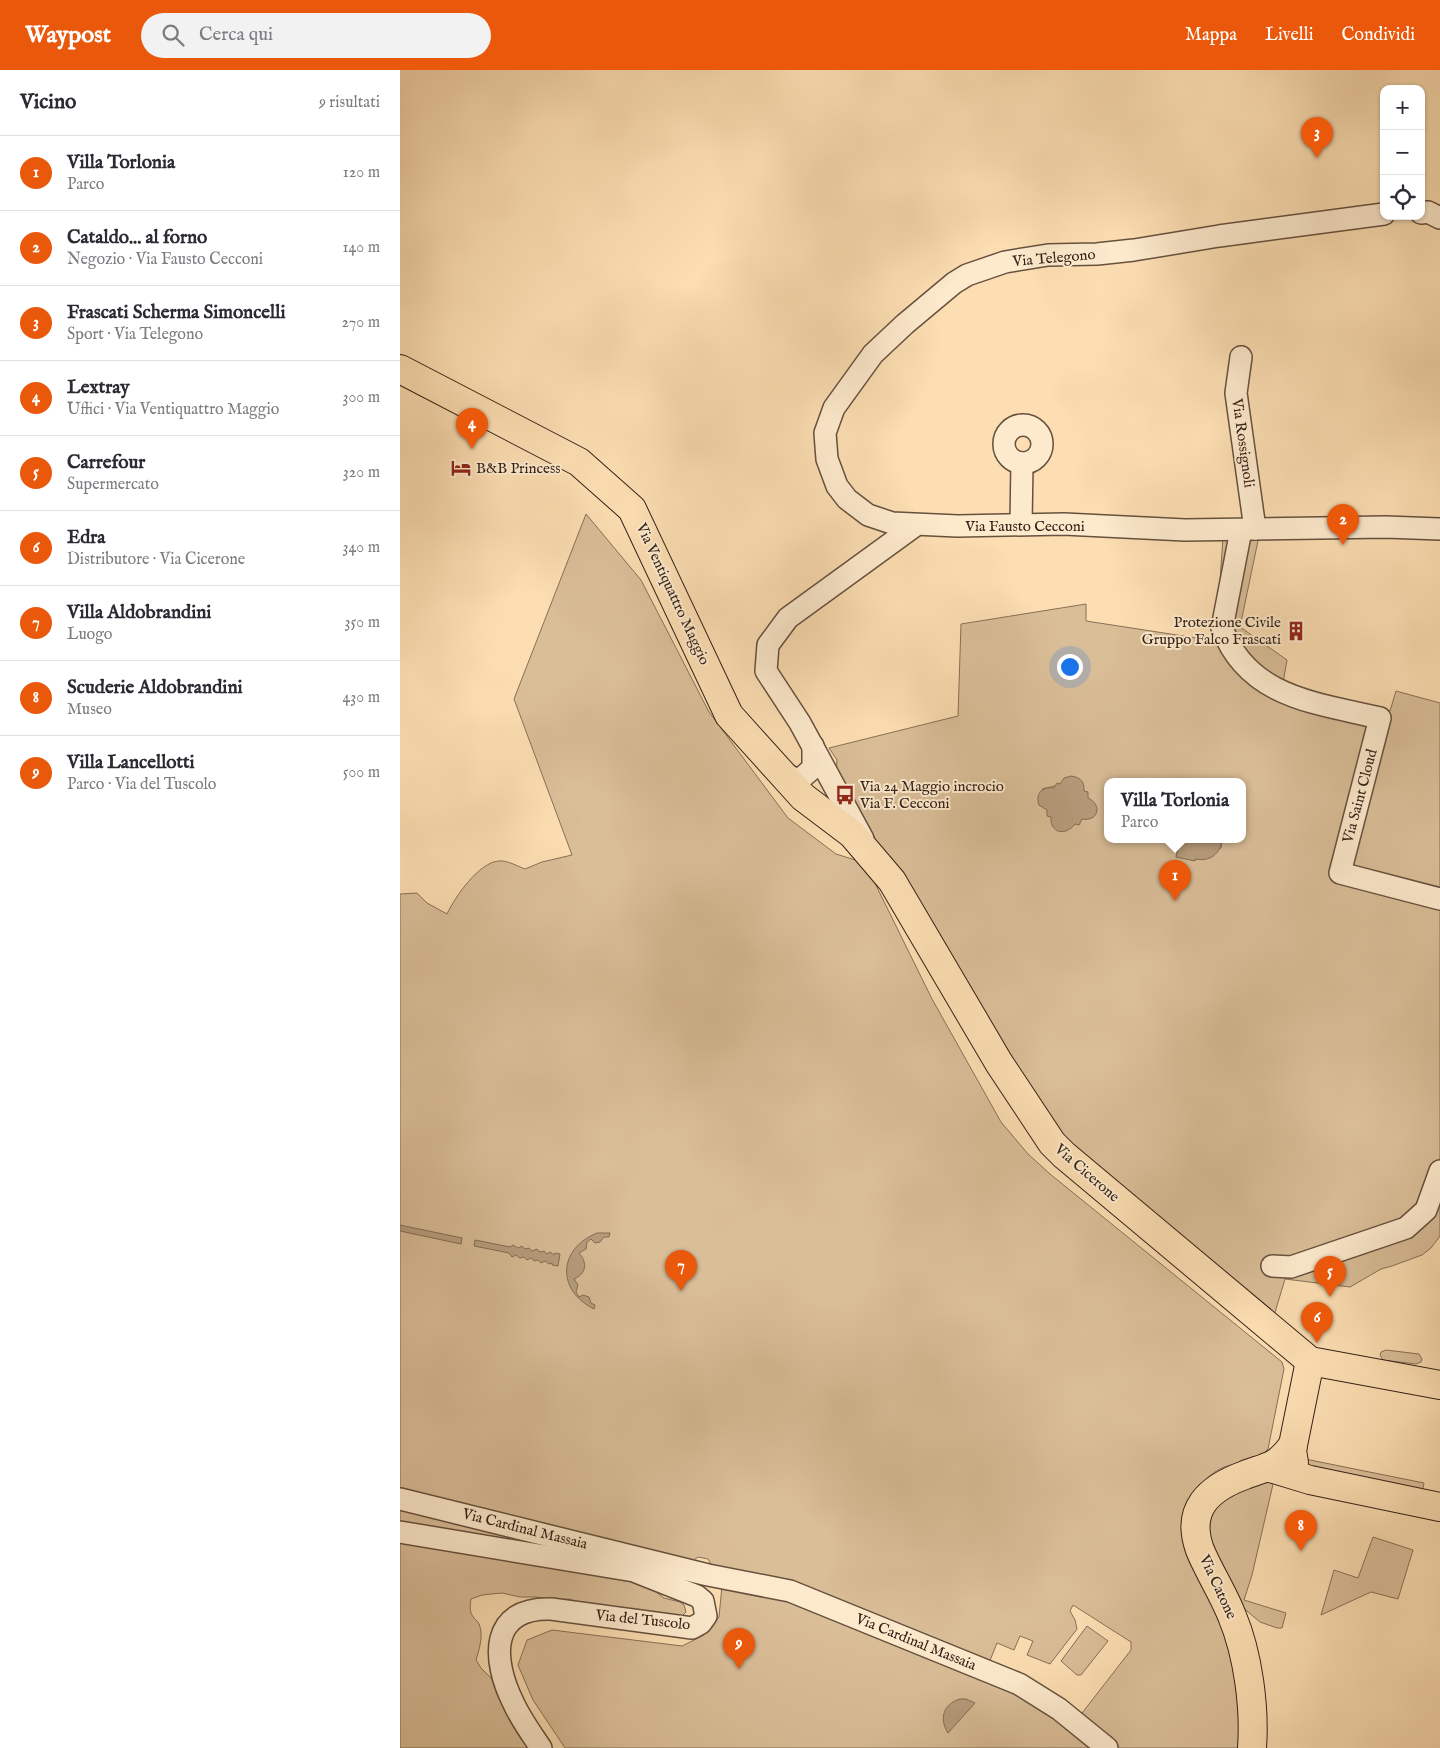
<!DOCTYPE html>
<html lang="it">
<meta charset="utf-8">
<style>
body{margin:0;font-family:"IM FELL English",serif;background:#f2f2f3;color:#2b2b33}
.controls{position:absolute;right:15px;top:15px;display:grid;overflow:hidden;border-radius:10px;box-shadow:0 1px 4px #0004}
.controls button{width:45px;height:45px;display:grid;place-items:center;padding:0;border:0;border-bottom:1px solid #e1e1e2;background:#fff;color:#2b2b33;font:25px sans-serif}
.you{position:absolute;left:669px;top:596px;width:18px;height:18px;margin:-12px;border:4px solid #fff;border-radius:50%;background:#1a73e8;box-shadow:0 0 0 8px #1a73e833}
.badge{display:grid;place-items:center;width:32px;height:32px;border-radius:50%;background:#ea580c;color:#fff;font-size:16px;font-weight:700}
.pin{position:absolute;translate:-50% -41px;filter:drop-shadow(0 1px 2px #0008)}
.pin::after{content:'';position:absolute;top:26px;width:18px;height:15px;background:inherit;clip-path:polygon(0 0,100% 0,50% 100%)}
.popup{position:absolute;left:704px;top:708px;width:142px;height:65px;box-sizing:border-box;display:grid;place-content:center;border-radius:10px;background:#fff;filter:drop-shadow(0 1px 4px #0005);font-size:16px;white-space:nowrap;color:#7c7c81}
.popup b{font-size:19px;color:#2b2b33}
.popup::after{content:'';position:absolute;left:50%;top:100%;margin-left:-10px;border:10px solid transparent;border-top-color:#fff}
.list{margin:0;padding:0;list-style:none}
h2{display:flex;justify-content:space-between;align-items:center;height:65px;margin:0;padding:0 20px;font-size:21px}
h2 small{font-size:16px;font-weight:400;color:#7c7c81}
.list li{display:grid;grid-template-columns:32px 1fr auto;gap:15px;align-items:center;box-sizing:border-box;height:75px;padding:0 20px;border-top:1px solid #e1e1e2}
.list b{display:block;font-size:19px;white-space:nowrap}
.list p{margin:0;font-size:16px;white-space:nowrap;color:#7c7c81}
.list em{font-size:16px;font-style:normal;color:#7c7c81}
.icon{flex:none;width:28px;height:28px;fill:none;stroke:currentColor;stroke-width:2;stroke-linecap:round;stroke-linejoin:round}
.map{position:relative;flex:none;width:1040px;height:1678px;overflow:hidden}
header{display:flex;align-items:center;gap:30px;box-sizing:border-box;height:70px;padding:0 25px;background:#ea580c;color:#fff}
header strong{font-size:24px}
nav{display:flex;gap:28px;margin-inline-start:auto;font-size:18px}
.search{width:350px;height:45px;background:#f2f2f3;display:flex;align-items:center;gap:12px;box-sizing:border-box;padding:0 18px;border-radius:28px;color:#7c7c81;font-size:19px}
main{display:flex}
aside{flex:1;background:#fff}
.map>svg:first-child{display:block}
.green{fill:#dabe98;stroke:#877058;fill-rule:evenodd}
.water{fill:#b89e7e;stroke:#836c55}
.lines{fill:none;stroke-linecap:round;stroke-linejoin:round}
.minor-casing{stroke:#66503e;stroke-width:24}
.major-casing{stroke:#342118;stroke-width:30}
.minor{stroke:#fdeacd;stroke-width:21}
.major{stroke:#fcdeb2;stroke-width:28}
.labels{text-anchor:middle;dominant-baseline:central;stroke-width:4;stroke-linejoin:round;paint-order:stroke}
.street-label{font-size:15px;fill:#342118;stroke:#fdeacd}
.poi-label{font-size:15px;fill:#342118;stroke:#fdeacd;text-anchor:start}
</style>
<header>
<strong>Waypost</strong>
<div class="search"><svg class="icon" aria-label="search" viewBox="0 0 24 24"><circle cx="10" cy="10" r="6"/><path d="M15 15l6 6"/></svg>Cerca qui</div>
<nav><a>Mappa</a><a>Livelli</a><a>Condividi</a></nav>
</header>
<main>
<aside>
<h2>Vicino<small>9 risultati</small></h2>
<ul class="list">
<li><span class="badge">1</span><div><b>Villa Torlonia</b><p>Parco</p></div><em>120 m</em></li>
<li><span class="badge">2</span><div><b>Cataldo... al forno</b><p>Negozio · Via Fausto Cecconi</p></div><em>140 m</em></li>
<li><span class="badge">3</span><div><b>Frascati Scherma Simoncelli</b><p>Sport · Via Telegono</p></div><em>270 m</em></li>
<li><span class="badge">4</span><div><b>Lextray</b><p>Uffici · Via Ventiquattro Maggio</p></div><em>300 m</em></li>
<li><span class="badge">5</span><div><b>Carrefour</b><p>Supermercato</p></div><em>320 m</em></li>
<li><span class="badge">6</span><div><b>Edra</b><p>Distributore · Via Cicerone</p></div><em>340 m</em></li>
<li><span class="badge">7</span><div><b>Villa Aldobrandini</b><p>Luogo</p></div><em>350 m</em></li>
<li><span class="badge">8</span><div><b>Scuderie Aldobrandini</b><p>Museo</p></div><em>430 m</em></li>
<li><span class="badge">9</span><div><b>Villa Lancellotti</b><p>Parco · Via del Tuscolo</p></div><em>500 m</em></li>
</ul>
</aside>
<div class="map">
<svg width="1040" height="1678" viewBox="0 0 1040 1678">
<rect width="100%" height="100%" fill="#fcdeb2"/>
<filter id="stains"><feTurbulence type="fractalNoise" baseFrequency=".004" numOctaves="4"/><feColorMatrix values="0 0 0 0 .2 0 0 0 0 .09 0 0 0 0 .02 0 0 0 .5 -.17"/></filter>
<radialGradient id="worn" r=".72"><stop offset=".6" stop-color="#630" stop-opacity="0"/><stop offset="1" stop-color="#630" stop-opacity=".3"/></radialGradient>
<!-- green -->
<g class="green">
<path d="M186,444L241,510L309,642L388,748L436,784L465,793L532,929L601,1052L628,1084L650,1104L882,1292L884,1299L868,1379C856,1392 839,1392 824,1397C810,1403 799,1415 792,1427L825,1546L841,1628L840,1678H719L679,1647L731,1580V1572L673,1535L670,1541L675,1550L677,1559L650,1594L627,1585L633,1571L620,1566L614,1580L597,1573L589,1593L393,1514L349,1502L312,1496L308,1489L298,1487L252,1519L264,1528L280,1532L284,1535L286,1542L281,1547H248L240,1540L184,1534L169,1529L154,1530L136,1527H120L102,1523L82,1525L71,1529C70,1536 69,1542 74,1548C75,1549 79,1553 79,1554C84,1565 79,1580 76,1590L81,1598L91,1608L135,1678H0V824L17,823L27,833L47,844C55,827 79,792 99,791C107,790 117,796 125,799L142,792L172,785L114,629Z"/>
<path d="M859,466L840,557L887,590L883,613L990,641L996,621L1040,633V1166L1031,1178L1022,1185L992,1196L981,1199L950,1217L885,1209L873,1249L640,1052L436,706L437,690L429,678L558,646L561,554L686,534V551L816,571L823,467ZM708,712H842V770H822L821,778L795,789L776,787L780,770H708ZM660,714L688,728C685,738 685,749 675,753L647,742L648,740L642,719C649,717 654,717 660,714Z"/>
<path d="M986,1280L1019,1284L1022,1289L1021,1292L1016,1294L983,1290L980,1285L981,1282Z"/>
<path d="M905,1389L1024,1413L1021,1427L903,1400Z"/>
<path d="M874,1410L852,1505L844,1530L886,1543L882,1558H877L860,1552L834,1530L806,1466V1445L836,1416Z"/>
<path d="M973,1467L1013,1480L998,1529L971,1522L921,1545L934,1500L958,1508Z"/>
<path d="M322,1516L390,1529L616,1620L694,1678H165L133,1630L118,1595L127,1570L152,1560L282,1576L304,1565L319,1547Z"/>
<path d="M687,1556L708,1571L681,1605H677L661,1591Z"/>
</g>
<!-- water -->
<g class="water">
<path d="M671,706C679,707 685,711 684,721L688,722V728C703,735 698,752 682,749L679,755L675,754C666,766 650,764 651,747L647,746V740L639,735C635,724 642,716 654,718L657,713L660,714L664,708Z"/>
<path d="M780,770H822C820,784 810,792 795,789V791L776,787Z"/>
<path d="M0,1155L62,1168L61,1174L0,1161Z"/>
<path d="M197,1163H210L209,1167H204L200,1172L195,1173L191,1169L187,1172L186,1179L179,1183C188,1193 186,1204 174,1209L178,1215L176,1222L179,1227L183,1225L189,1227L191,1233L195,1235L194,1239C156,1220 158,1179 197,1163Z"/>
<path d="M75,1170L110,1177L113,1175L118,1178L122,1176L125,1179L129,1178L132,1181L137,1179L140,1182L144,1181L147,1184L150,1182L154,1185L155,1183L160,1184L158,1196L152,1195V1193L149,1194L145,1191L141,1193L138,1190L134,1191L131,1188L127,1190L124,1187L120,1188L116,1185L112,1187L109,1183L74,1176Z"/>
<path d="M560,1629H566L575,1633L548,1663C539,1649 543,1634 560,1629Z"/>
</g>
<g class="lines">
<defs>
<g id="minor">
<path d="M1021,143L1028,142L1040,148"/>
<path d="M984,144L819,166L734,180L697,184L648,185L605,192L567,205L554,213L505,254L473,284L434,338L425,363L427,389L437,416L447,429L468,445L492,453L558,456L664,454L785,460L986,457L1040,459"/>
<path d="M841,287L836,323L855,459"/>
<circle cx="623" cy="374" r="19"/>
<path d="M621,454L622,393"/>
<path d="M841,460L822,558C848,628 917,633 980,648L940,803L1040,829"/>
<path d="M378,699L398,711L413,698V676"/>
<path d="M463,769L400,653L366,601L368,575L388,548L516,455"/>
<path d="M872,1196L891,1197L1006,1158L1026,1140L1040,1101"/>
<path d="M0,1429L308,1505L390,1521L619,1614L659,1639L707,1678"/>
<path d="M0,1462L234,1501L297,1526L303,1531L306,1546L301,1553L292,1558L151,1539C89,1537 92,1590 113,1632C120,1648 131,1663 141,1678"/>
</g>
<g id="major">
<path d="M0,299L179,392L232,439L329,645L403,727L452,764L492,811L599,993L652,1073L664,1085L910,1291L1040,1315"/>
<path d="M894,1393L892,1380L910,1291"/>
<path d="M867,1397L910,1410L1040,1437"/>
<path d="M852,1678C855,1637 848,1584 832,1546C823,1523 809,1502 800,1480C785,1439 809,1418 845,1405C854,1401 865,1399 874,1394C882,1389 888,1382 893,1375"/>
</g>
</defs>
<!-- minor casing -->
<use href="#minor" class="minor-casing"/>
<!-- major casing -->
<use href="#major" class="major-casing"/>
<!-- minor -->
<use href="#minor" class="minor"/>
<!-- major -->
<use href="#major" class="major"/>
</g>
<!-- icons -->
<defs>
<symbol id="hotel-bare" viewBox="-9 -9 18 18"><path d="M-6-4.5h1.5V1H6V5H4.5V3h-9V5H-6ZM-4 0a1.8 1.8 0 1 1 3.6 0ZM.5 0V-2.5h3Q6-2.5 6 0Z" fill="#8f2418" stroke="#fdeacd" stroke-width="2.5" paint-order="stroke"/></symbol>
<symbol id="building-bare" viewBox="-9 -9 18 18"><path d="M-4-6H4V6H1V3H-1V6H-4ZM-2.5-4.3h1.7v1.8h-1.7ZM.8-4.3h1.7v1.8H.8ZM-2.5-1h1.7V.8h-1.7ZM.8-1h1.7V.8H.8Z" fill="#8f2418" stroke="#fdeacd" stroke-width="2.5" paint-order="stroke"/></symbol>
<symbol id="bus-bare" viewBox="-9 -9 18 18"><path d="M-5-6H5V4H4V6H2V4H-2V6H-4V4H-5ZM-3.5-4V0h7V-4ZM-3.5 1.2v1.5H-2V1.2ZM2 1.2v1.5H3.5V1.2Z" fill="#8f2418" stroke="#fdeacd" stroke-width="2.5" paint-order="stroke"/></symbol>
</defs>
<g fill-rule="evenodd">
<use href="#hotel-bare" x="47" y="384" width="28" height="28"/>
<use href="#building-bare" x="882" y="547" width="28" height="28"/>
<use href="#bus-bare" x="431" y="711" width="28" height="28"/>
</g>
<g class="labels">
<!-- street labels -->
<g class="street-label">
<text transform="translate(654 188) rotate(-5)">Via Telegono</text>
<text transform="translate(843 373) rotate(82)">Via Rossignoli</text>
<text x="625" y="456">Via Fausto Cecconi</text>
<text transform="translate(273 524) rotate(65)">Via Ventiquattro Maggio</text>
<text transform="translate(960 726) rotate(-75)">Via Saint Cloud</text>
<text transform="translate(687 1103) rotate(41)">Via Cicerone</text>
<text transform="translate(125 1459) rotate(14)">Via Cardinal Massaia</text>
<text transform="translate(818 1517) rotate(65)">Via Catone</text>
<text transform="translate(243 1550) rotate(6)">Via del Tuscolo</text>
<text transform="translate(516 1572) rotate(22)">Via Cardinal Massaia</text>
</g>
<!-- poi labels -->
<g class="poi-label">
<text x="76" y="398">B&amp;B Princess</text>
<text x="881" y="552" text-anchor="end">Protezione Civile<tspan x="881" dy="17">Gruppo Falco Frascati</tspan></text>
<text x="460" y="716">Via 24 Maggio incrocio<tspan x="460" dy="17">Via F. Cecconi</tspan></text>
</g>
</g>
<rect width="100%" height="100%" filter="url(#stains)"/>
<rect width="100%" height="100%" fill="url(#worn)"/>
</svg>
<div class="controls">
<button>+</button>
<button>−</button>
<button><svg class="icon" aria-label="locate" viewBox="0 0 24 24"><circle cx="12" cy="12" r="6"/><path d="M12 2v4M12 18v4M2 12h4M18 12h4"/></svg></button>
</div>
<div class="you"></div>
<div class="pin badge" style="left:775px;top:831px">1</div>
<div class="popup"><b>Villa Torlonia</b>Parco</div>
<div class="pin badge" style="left:943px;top:475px">2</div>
<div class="pin badge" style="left:917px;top:88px">3</div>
<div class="pin badge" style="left:72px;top:379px">4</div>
<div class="pin badge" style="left:930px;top:1227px">5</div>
<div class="pin badge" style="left:917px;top:1273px">6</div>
<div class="pin badge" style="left:281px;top:1221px">7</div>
<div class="pin badge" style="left:901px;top:1481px">8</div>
<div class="pin badge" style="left:339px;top:1599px">9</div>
</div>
</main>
